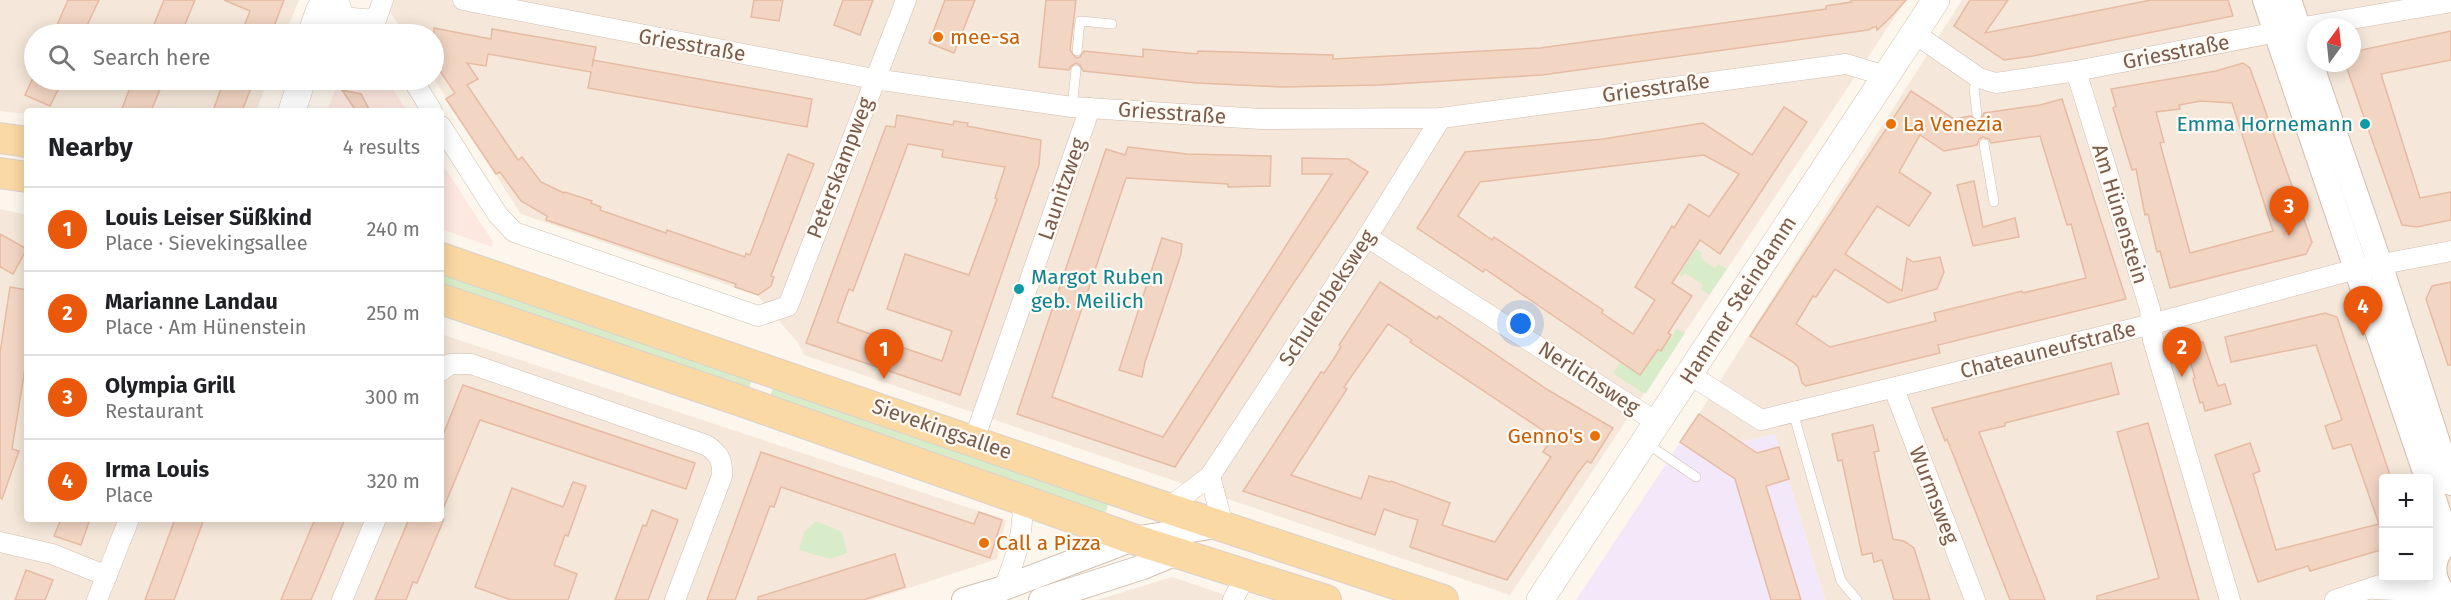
<!DOCTYPE html>
<meta charset="utf-8">
<style>
body{margin:0;font-family:"Fira Sans",sans-serif;background:#f2f2f2;color:#202124}
.controls{position:absolute;right:18px;bottom:18px;display:grid;overflow:hidden;border-radius:6px;box-shadow:0 3px 15px #0003}
.controls button{width:54px;height:54px;display:grid;place-items:center;padding:0;border:0;border-bottom:2px solid #e0e0e0;background:#fff;color:#202124;font:30px sans-serif}
.compass{position:absolute;left:2307px;top:18px;width:54px;height:54px;border-radius:50%;background:#fff;box-shadow:0 3px 15px #0003;rotate:15deg}
.you{position:absolute;left:1521px;top:324px;width:21px;height:21px;margin:-15px;border:4px solid #fff;border-radius:50%;background:#1a73e8;box-shadow:0 0 0 9px #1a73e833}
.badge{display:grid;place-items:center;width:39px;height:39px;border-radius:50%;background:#ea580c;color:#fff;font-size:20px;font-weight:700}
.pin{position:absolute;translate:-50% -50px;filter:drop-shadow(0 2px 3px #0008)}
.pin::after{content:'';position:absolute;top:32px;width:21px;height:18px;background:inherit;clip-path:polygon(0 0,100% 0,50% 100%)}
.list{margin:0;padding:0;list-style:none}
h2{display:flex;justify-content:space-between;align-items:center;height:78px;margin:0;padding:0 24px;font-size:26px}
h2 small{font-size:20px;font-weight:400;color:#757577}
.list li{display:grid;grid-template-columns:39px 1fr auto;gap:18px;align-items:center;box-sizing:border-box;height:84px;padding:0 24px;border-top:2px solid #e0e0e0}
.list b{display:block;font-size:22px;white-space:nowrap}
.list p{margin:0;font-size:20px;white-space:nowrap;color:#757577}
.list em{font-size:20px;font-style:normal;color:#757577}
.icon{flex:none;width:33px;height:33px;fill:none;stroke:currentColor;stroke-width:2;stroke-linecap:round;stroke-linejoin:round}
.map{position:relative;flex:none;width:2451px;height:600px;overflow:hidden}
.search{position:absolute;background:#fff;box-shadow:0 3px 15px #0003;left:24px;top:24px;width:420px;height:66px;display:flex;align-items:center;gap:15px;box-sizing:border-box;padding:0 21px;border-radius:33px;color:#757577;font-size:22px}
.panel{position:absolute;background:#fff;box-shadow:0 3px 15px #0003;left:24px;top:108px;width:420px;height:414px;border-radius:6px}
.map>svg:first-child{display:block}
.residential{fill:#f5e8da;fill-rule:evenodd}
.commercial{fill:#fde8e0}
.education{fill:#f3e8fa}
.green{fill:#d8ecc9}
.building{fill:#f3d5c3;stroke:#e6bba3;stroke-width:1.5;fill-rule:evenodd}
.lines{fill:none;stroke-linecap:round;stroke-linejoin:round}
.service-casing{stroke:#d1beb0;stroke-width:10}
.minor-casing{stroke:#d1beb0;stroke-width:21}
.tertiary-casing{stroke:#d1beb0;stroke-width:26}
.secondary-casing{stroke:#d6c0b0;stroke-width:28}
.primary-casing{stroke:#dad1cd;stroke-width:32}
.service{stroke:#fff;stroke-width:9}
.minor{stroke:#fff;stroke-width:20}
.tertiary{stroke:#fff;stroke-width:24}
.secondary{stroke:#fff;stroke-width:27}
.primary{stroke:#fbd9a5;stroke-width:30}
.food-dot{fill:#e8710a;stroke:#fffaf3;stroke-width:2}
.culture-dot{fill:#0f9aa8;stroke:#fffaf3;stroke-width:2}
.labels{text-anchor:middle;dominant-baseline:central;stroke-width:4.5;stroke-linejoin:round;paint-order:stroke}
.food-label{font-size:21px;fill:#c56008;stroke:#fffaf3;text-anchor:start}
.street-label{font-size:21px;fill:#7a5c4d;stroke:#fffaf3}
.culture-label{font-size:21px;fill:#0d838f;stroke:#fffaf3;text-anchor:end}
</style>
<div class="map">
<svg width="2451" height="600" viewBox="0 0 2451 600">
<rect width="100%" height="100%" fill="#fdf6ec"/>
<!-- residential -->
<g class="residential">
<path d="M0,0H299L285,34H34V80H268L256,111H27V114L0,111Z"/>
<path d="M382,0H1906L1510,595L804,355L798,343L757,295L521,214L434,79V34H405Z"/>
<path d="M1962,0H2451V600H1825L1775,434L1741,442L1699,414ZM2316,27H2352V63H2316ZM2384,478H2428V578H2384Z"/>
<path d="M0,209L27,215V519H441V334L1006,520L997,559L872,600H0Z"/>
<path d="M1172,577L1240,600H1097Z"/>
</g>
<!-- commercial -->
<g class="commercial">
<path d="M339,80H387L407,111H327Z"/>
<path d="M441,162L493,242L492,247L441,229Z"/>
</g>
<!-- education -->
<path class="education" d="M1699,414L1741,442L1775,434L1825,600H1576Z"/>
<!-- green -->
<g class="green">
<path d="M1696,249L1702,253L1700,258L1715,268L1718,264L1727,269L1709,295L1701,289L1703,285L1685,273L1682,277L1679,275Z"/>
<path d="M441,274L752,380L748,390L441,286Z"/>
<path d="M1677,329L1685,333L1646,393H1643L1613,373L1620,362L1640,375L1658,349L1661,351Z"/>
<path d="M774,385L1109,502L1105,514L769,399Z"/>
<path d="M816,521L842,532L847,553L830,559L799,550L804,532Z"/>
</g>
<!-- building -->
<g class="building">
<path d="M68,0H99L83,34H53Z"/>
<path d="M164,0H195L181,34H150Z"/>
<path d="M224,0H284L271,34H241L250,11Z"/>
<path d="M754,0H783L779,21L751,17Z"/>
<path d="M843,0H873L860,35L834,25Z"/>
<path d="M945,0H975L954,53L929,43Z"/>
<path d="M1046,0H1076L1070,50L1076,58L1080,57L1084,51L1143,57V49L1197,54L1198,51L1333,55V59L1540,48L1826,9V6L1851,2V0H1906L1891,17L1877,30L1876,26L1868,30L1542,75L1379,85L1283,87L1196,83L1083,71L1080,65L1076,63L1071,66L1069,70L1039,67Z"/>
<path d="M1970,0H2008L1985,33L2151,0H2228L2233,16L2033,56L2004,60L1954,26Z"/>
<path d="M434,28L491,39L492,29L596,47L592,67L593,60L812,99L807,127L588,88L591,72L488,54L486,66L467,63L478,79L467,85L518,160L522,157L541,182L564,193L565,192L592,201L591,203L601,207L600,210L666,233L667,230L745,257L746,253L750,255L788,154L814,164L771,276L774,277L771,286L758,295L735,287L736,284L546,220L547,216L521,201L500,172L496,174L446,99L455,93L434,62Z"/>
<path d="M2451,31V60L2381,74L2420,198L2451,192V220L2417,227L2402,225L2345,63H2352V52Z"/>
<path d="M2243,63L2250,68L2312,242L2306,254L2170,288L2160,251L2157,252L2148,214L2145,215L2136,169L2132,170L2113,108L2116,106L2111,89L2216,71ZM2201,101L2232,103L2273,231L2190,253L2160,143L2164,142L2156,112L2180,109L2179,105Z"/>
<path d="M32,80H63L50,106L25,95Z"/>
<path d="M133,80H164L151,111H121Z"/>
<path d="M224,80H254L242,111H213Z"/>
<path d="M342,90L361,94L370,111H356Z"/>
<path d="M1911,91L1954,119L1971,116L1977,121L1981,119L1984,113L2040,105L2062,99L2126,299L1938,345L1940,353L1806,386L1802,383L1798,367L1793,362L1750,336ZM1920,135L1944,151L1977,145L1979,139L1983,137L1989,139L1991,143L2040,136L2067,225L2071,224L2086,278L2023,293L2022,291L1934,313L1936,321L1830,347L1796,324L1813,296L1816,297L1835,269L1888,303L1937,289L1944,272L1940,257L1913,262L1907,258L1902,291L1845,254L1877,206L1909,226L1931,193L1899,172Z"/>
<path d="M1784,107L1807,122L1720,254L1700,240L1672,283L1692,296L1668,333L1671,335L1661,351L1658,349L1640,375L1485,269L1483,272L1417,228L1465,152L1603,139L1703,123L1752,155ZM1704,155L1739,174L1709,217L1689,204L1674,228L1672,226L1635,287L1655,300L1633,334L1602,313L1603,310L1494,237L1492,240L1458,216L1480,182Z"/>
<path d="M897,115L953,125L954,121L968,123L967,126L1041,140L1039,165L960,395L806,343L886,126L895,127ZM908,144L943,150L942,157L1005,167L995,198L997,199L969,275L905,254L887,309L952,331L942,361L872,337L873,335L837,322L849,289L853,291Z"/>
<path d="M1128,147L1187,154L1271,156L1270,186L1228,187V184L1126,178L1052,397L1163,437L1332,174H1302V158L1348,159L1368,172L1283,299L1175,467L1017,414L1106,149L1125,155Z"/>
<path d="M1974,181L1983,227L2015,218L2019,237L1973,246L1957,185Z"/>
<path d="M0,234L27,249L13,274L0,267Z"/>
<path d="M1162,238L1182,244L1181,254L1145,362L1142,377L1119,370Z"/>
<path d="M1380,282L1437,319L1439,316L1548,390L1613,428L1591,463L1587,461L1577,474L1507,580L1410,547L1418,520L1401,515L1384,509L1375,535L1243,491L1321,372L1324,373L1333,360L1341,347L1339,345ZM1388,324L1412,340L1410,342L1553,437L1543,452L1551,457L1495,542L1442,525L1450,503L1391,481L1390,482L1369,476L1361,499L1291,475L1347,389L1344,387Z"/>
<path d="M2451,282V365H2448L2426,299L2432,286Z"/>
<path d="M10,287L27,290V356L12,449L19,451L2,499L0,498V353Z"/>
<path d="M2325,313L2337,317L2391,478H2384V549L2310,571L2308,566L2258,582L2215,455L2250,443L2260,471L2253,474L2276,550L2379,524L2351,444L2333,449L2325,426L2342,420L2316,345L2231,362L2225,337Z"/>
<path d="M2203,342L2218,386L2225,384L2231,404L2205,411L2203,402L2200,403L2193,379L2195,378L2186,346Z"/>
<path d="M2111,363L2119,394L2005,423V426L1979,432L2045,600H2010L1947,439L1945,441L1932,408Z"/>
<path d="M463,385L695,463L686,489L480,420L441,514V440Z"/>
<path d="M1699,414L1757,453L1779,447L1789,479L1766,486L1801,600H1771L1735,479L1680,442Z"/>
<path d="M2148,423L2199,600H2097V596L2159,578L2117,432Z"/>
<path d="M1873,425L1879,451L1874,452L1893,539L1904,541L1914,548L1930,600H1894L1882,560L1874,562L1872,553L1862,555L1842,460L1838,461L1832,434Z"/>
<path d="M761,452L974,524L979,512L1002,520L990,558L781,487L774,507L770,506L735,600H707Z"/>
<path d="M573,482L586,486L568,536L565,535L554,565L577,574L568,600H511L475,587L512,488L563,507Z"/>
<path d="M652,510L678,520L648,600H615L643,525L646,526Z"/>
<path d="M61,519H90L81,545L54,536Z"/>
<path d="M175,519H204L174,600H145Z"/>
<path d="M315,519H345L311,600H281Z"/>
<path d="M409,519H444L417,583L413,582L406,600H375Z"/>
<path d="M895,554L905,587L863,600H758V597Z"/>
<path d="M26,570L53,580L45,600H15Z"/>
</g>
<g class="lines">
<defs>
<g id="service">
<path d="M1077,51L1080,21L1112,24"/>
<path d="M1974,88L1977,114"/>
<path d="M1072,107L1076,70"/>
<path d="M1984,144L1994,202"/>
<path d="M1793,412L1841,581L1857,600"/>
<path d="M1646,443L1696,477"/>
</g>
<g id="minor">
<path d="M463,0L874,79L1072,107L1261,119L1441,118L1846,64L1886,76"/>
<path d="M341,17L376,20"/>
<path d="M376,20L383,0"/>
<path d="M1914,33L1979,78L1996,83L2076,71L2298,28L2451,2"/>
<path d="M2076,71L2150,309L2153,340L2230,600"/>
<path d="M413,80L432,111"/>
<path d="M441,126L498,215L514,232L758,316L788,306L906,0"/>
<path d="M1367,237L1658,423"/>
<path d="M441,371L450,364H471L706,445C719,453 723,461 722,476L675,600"/>
<path d="M1689,374L1761,420L2152,324L2356,269L2451,251"/>
<path d="M1894,389L1975,600"/>
<path d="M974,440L1090,108"/>
<path d="M1210,476L1223,525"/>
<path d="M1168,508L1210,476L1367,237L1441,118"/>
<path d="M0,542L52,554L107,576"/>
<path d="M1004,588C1017,554 1023,536 1023,499"/>
<path d="M2374,589L2441,592"/>
<path d="M97,600L129,519"/>
<path d="M342,600L376,519"/>
<path d="M1233,600L1246,574"/>
<path d="M2335,600L2383,584"/>
</g>
<g id="tertiary">
<path d="M2265,0L2427,478"/>
<path d="M2289,0L2380,264L2451,483"/>
<path d="M2428,482L2440,517L2443,546"/>
<path d="M964,600L1004,588L1133,539L1217,526"/>
<path d="M1041,600L1143,567L1177,553"/>
<path d="M2450,600C2430,582 2428,556 2451,540"/>
</g>
<g id="secondary">
<path d="M334,0L341,17L334,34"/>
<path d="M311,34L320,9L326,0"/>
<path d="M292,111L302,80"/>
<path d="M1540,600C1672,400 1804,200 1936,0"/>
</g>
<g id="primary">
<path d="M0,138L27,142"/>
<path d="M0,173L27,177"/>
<path d="M441,258L1146,501L1443,600"/>
<path d="M441,299L747,403L1133,539L1326,600"/>
</g>
</defs>
<!-- service casing -->
<use href="#service" class="service-casing"/>
<!-- minor casing -->
<use href="#minor" class="minor-casing"/>
<!-- tertiary casing -->
<use href="#tertiary" class="tertiary-casing"/>
<!-- secondary casing -->
<use href="#secondary" class="secondary-casing"/>
<!-- primary casing -->
<use href="#primary" class="primary-casing"/>
<!-- service -->
<use href="#service" class="service"/>
<!-- minor -->
<use href="#minor" class="minor"/>
<!-- tertiary -->
<use href="#tertiary" class="tertiary"/>
<!-- secondary -->
<use href="#secondary" class="secondary"/>
<!-- primary -->
<use href="#primary" class="primary"/>
</g>
<!-- markers -->
<g class="food-dot">
<circle cx="938" cy="37" r="6"/>
<circle cx="1891" cy="124" r="6"/>
<circle cx="1595" cy="436" r="6"/>
<circle cx="984" cy="543" r="6"/>
</g>
<g class="culture-dot">
<circle cx="2365" cy="124" r="6"/>
<circle cx="1019" cy="289" r="6"/>
</g>
<g class="labels">
<!-- food labels -->
<g class="food-label">
<text x="950" y="37">mee-sa</text>
<text x="1903" y="124">La Venezia</text>
<text x="1583" y="436" text-anchor="end">Genno's</text>
<text x="996" y="543">Call a Pizza</text>
</g>
<!-- street labels -->
<g class="street-label">
<text transform="translate(692 45) rotate(10)">Griesstraße</text>
<text transform="translate(2176 52) rotate(-11)">Griesstraße</text>
<text transform="translate(1656 88) rotate(-8)">Griesstraße</text>
<text transform="translate(1172 113) rotate(4)">Griesstraße</text>
<text transform="translate(840 168) rotate(-69)">Peterskampweg</text>
<text transform="translate(1062 189) rotate(-71)">Launitzweg</text>
<text transform="translate(2120 214) rotate(73)">Am Hünenstein</text>
<text transform="translate(1327 298) rotate(-57)">Schulenbeksweg</text>
<text transform="translate(1738 300) rotate(-57)">Hammer Steindamm</text>
<text transform="translate(2048 350) rotate(-14)">Chateauneufstraße</text>
<text transform="translate(1589 378) rotate(33)">Nerlichsweg</text>
<text transform="translate(942 429) rotate(19)">Sievekingsallee</text>
<text transform="translate(1934 495) rotate(69)">Wurmsweg</text>
</g>
<!-- culture labels -->
<g class="culture-label">
<text x="2353" y="124">Emma Hornemann</text>
<text x="1031" y="277" text-anchor="start">Margot Ruben<tspan x="1031" dy="24">geb. Meilich</tspan></text>
</g>
</g>
</svg>
<div class="controls">
<button>+</button>
<button>−</button>
</div>
<svg class="compass" viewBox="-18 -18 36 36"><path d="M0-13l5 13h-10z" fill="#e53935"/><path d="M0 13l5-13h-10z" fill="#757577"/></svg>
<div class="you"></div>
<div class="pin badge" style="left:884px;top:379px">1</div>
<div class="pin badge" style="left:2182px;top:377px">2</div>
<div class="pin badge" style="left:2289px;top:236px">3</div>
<div class="pin badge" style="left:2363px;top:336px">4</div>
<div class="search"><svg class="icon" aria-label="search" viewBox="0 0 24 24"><circle cx="10" cy="10" r="6"/><path d="M15 15l6 6"/></svg>Search here</div>
<section class="panel">
<h2>Nearby<small>4 results</small></h2>
<ul class="list">
<li><span class="badge">1</span><div><b>Louis Leiser Süßkind</b><p>Place · Sievekingsallee</p></div><em>240 m</em></li>
<li><span class="badge">2</span><div><b>Marianne Landau</b><p>Place · Am Hünenstein</p></div><em>250 m</em></li>
<li><span class="badge">3</span><div><b>Olympia Grill</b><p>Restaurant</p></div><em>300 m</em></li>
<li><span class="badge">4</span><div><b>Irma Louis</b><p>Place</p></div><em>320 m</em></li>
</ul>
</section>
</div>
